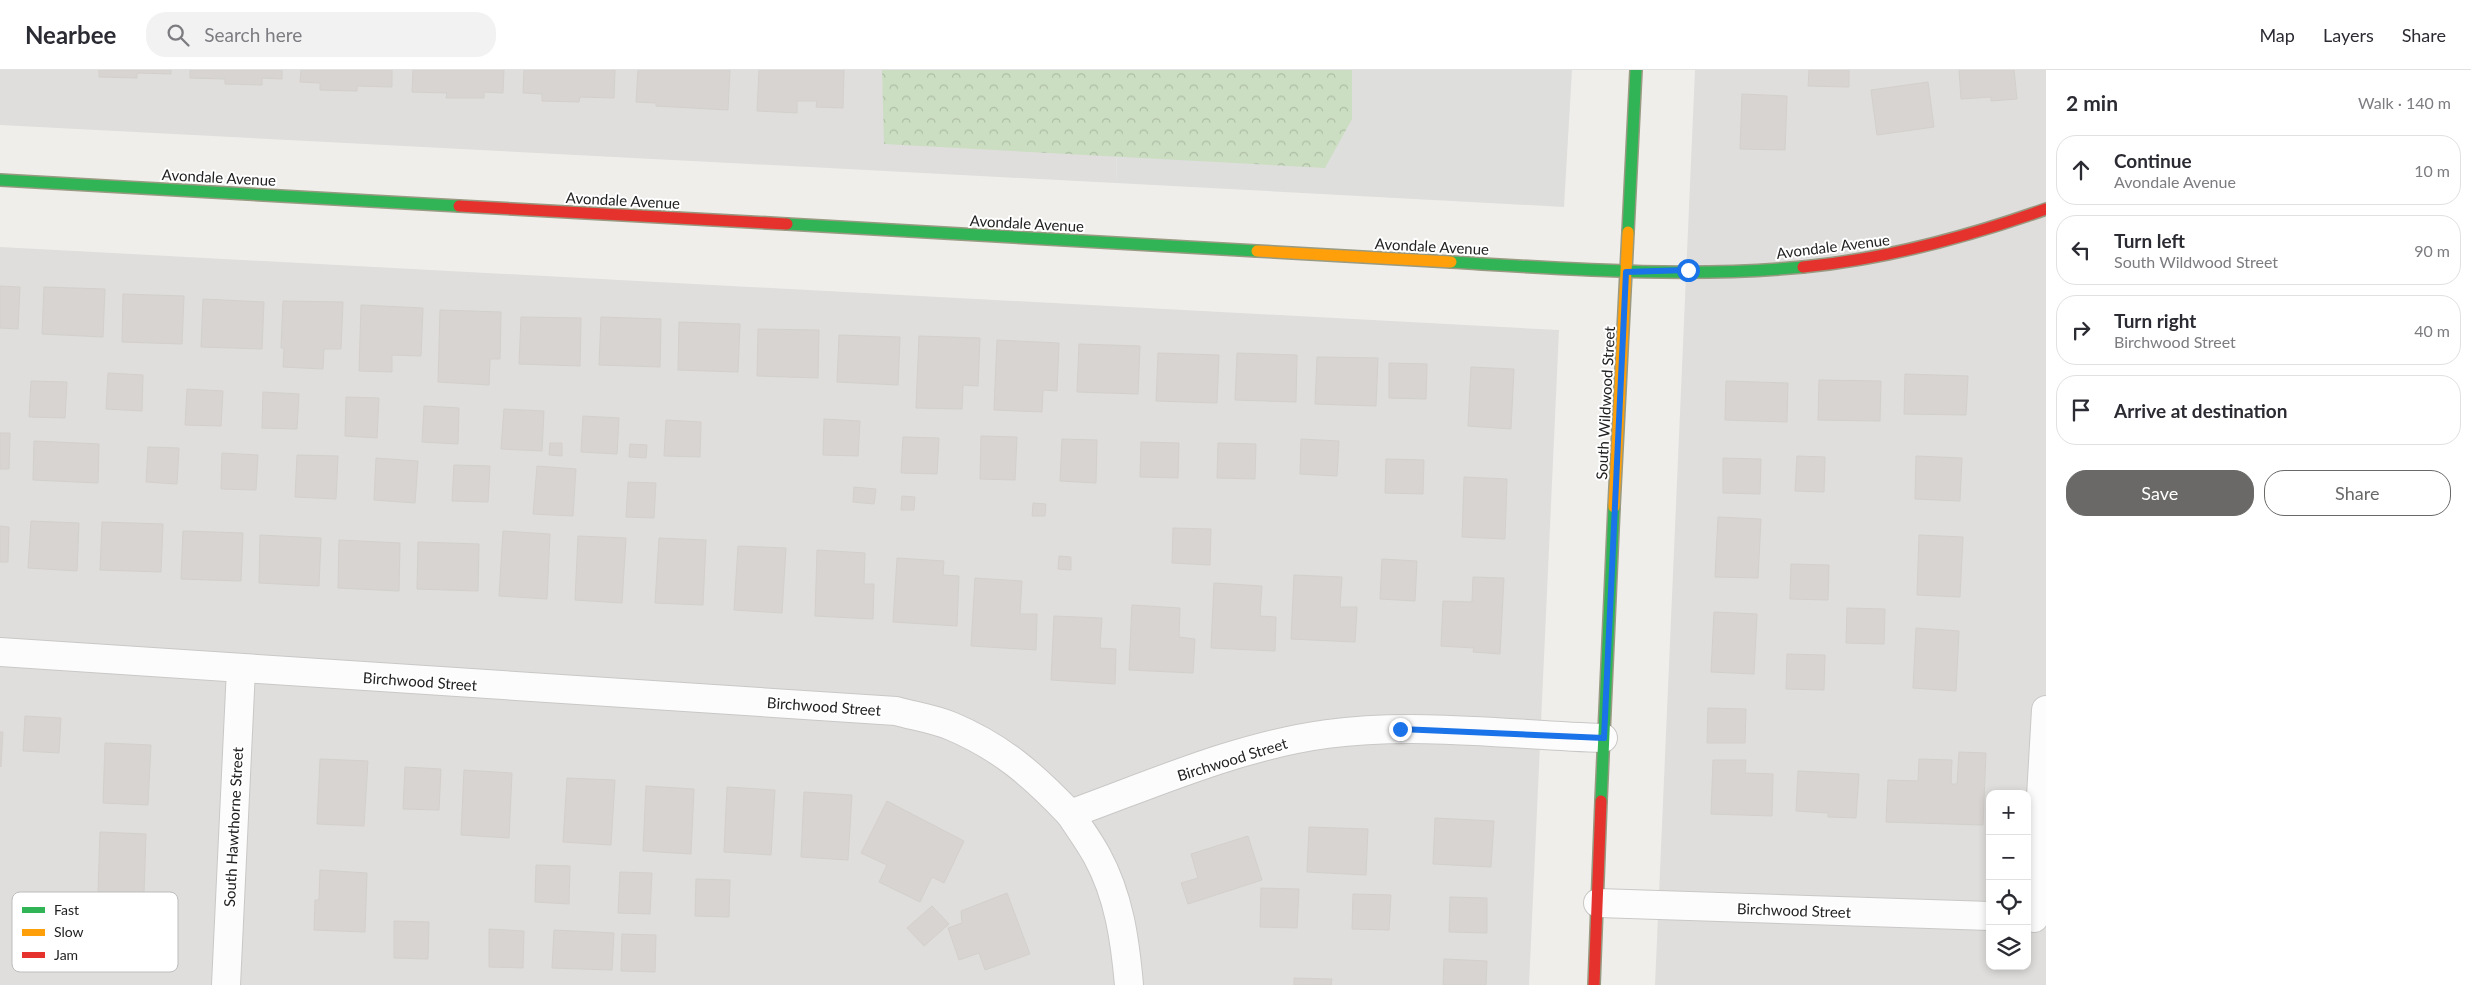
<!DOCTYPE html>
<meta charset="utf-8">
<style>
body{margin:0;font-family:Lato,sans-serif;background:#f2f2f3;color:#2b2b33}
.controls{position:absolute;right:15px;bottom:15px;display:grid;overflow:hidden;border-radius:10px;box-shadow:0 2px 8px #0003}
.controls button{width:45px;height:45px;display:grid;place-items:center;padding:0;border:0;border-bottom:1px solid #e1e1e2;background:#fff;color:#2b2b33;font:25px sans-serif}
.stop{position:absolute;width:15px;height:15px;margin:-11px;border:4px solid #1a73e8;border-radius:50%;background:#fff}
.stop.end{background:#1a73e8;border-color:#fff;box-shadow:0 1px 5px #0008}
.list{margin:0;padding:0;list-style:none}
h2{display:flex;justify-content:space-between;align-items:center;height:65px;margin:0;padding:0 20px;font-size:21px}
h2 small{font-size:16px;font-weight:400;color:#7c7c81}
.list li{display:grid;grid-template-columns:32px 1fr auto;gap:15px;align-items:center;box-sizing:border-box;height:70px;margin:0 10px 10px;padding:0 10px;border:1px solid #e1e1e2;border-radius:20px}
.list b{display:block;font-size:19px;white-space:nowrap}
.list p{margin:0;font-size:16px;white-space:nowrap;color:#7c7c81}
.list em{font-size:16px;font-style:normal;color:#7c7c81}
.actions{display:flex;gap:10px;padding:15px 20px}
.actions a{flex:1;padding:11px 0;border:1px solid #6a6968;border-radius:20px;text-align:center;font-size:18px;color:#6a6968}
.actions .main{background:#6a6968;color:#fff}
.icon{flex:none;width:28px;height:28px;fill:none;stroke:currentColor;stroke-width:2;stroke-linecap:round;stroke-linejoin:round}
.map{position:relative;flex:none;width:2046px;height:915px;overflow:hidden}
header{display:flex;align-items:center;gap:30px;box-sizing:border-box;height:70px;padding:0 25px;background:#fff;border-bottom:1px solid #e1e1e2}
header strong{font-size:24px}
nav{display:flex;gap:28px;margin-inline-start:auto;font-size:18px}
.search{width:350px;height:45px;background:#f2f2f3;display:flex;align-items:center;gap:12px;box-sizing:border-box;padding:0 18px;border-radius:20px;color:#7c7c81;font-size:19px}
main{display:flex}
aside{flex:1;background:#fff}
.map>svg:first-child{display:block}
.residential{fill:#dfdedc;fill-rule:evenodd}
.religious{fill:#dededc}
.forest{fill:url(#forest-crowns)}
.building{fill:#d7d4d2;stroke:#d3d0cc}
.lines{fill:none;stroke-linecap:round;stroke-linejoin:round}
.street-casing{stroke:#c9c8c7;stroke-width:30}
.fast-casing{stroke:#999a82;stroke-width:14}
.slow-casing{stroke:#999a82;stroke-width:14}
.jam-casing{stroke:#999a82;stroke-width:14}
.street{stroke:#fdfcfc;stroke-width:28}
.fast{stroke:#30b455;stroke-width:11}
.slow{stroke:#ff9f0a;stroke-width:11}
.jam{stroke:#e5322d;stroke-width:11}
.route{stroke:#1a73e8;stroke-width:6}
.labels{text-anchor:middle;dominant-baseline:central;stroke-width:4;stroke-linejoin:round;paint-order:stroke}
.street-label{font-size:15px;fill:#222;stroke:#fff}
.key{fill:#fff;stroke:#bdbdbd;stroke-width:1}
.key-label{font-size:14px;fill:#222}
</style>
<header>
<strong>Nearbee</strong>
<div class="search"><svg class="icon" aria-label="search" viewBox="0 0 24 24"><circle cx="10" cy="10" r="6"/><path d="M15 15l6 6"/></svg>Search here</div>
<nav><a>Map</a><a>Layers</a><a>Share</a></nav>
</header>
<main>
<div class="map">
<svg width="2046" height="915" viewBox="0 0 2046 915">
<defs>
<pattern id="forest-crowns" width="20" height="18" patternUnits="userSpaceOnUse" patternTransform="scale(1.25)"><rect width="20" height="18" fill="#cbdec1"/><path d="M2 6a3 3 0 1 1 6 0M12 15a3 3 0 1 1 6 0" fill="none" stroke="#aebea6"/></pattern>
</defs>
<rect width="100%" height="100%" fill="#f0eeeb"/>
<!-- residential -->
<g class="residential">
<path d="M0,0H1119L1116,113L0,55Z"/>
<path d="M1695,0H2046V915H1655ZM1990,724H2027V896H1990Z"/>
<path d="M0,177L1559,260L1529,915H0Z"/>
</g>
<!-- religious -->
<path class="religious" d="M1119,0H1572L1564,137L1116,113Z"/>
<!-- forest -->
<path class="forest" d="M882,0H1352V49L1325,98L884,74Z"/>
<!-- building -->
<g class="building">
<path d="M99,0H171V4L137,3V8L99,7Z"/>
<path d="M190,0H282V9L262,8V15L225,14V9L190,8Z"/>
<path d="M301,0H392V17L357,16V21L320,20V13L300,12Z"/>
<path d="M413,0H504L503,23L484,22V28H446L447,23L412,22Z"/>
<path d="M524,0H615L614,28L580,27L579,32L542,31V24L523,23Z"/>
<path d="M638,0H730L728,40L656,36V33L636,32Z"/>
<path d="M759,0H844L843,38L816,37L817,31H797V43L757,41Z"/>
<path d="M1809,0H1849V17L1808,16Z"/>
<path d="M1959,0H2014L2017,29L1991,31V27L1961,29Z"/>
<path d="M1928,12L1934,57L1877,65L1871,20Z"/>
<path d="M1742,24L1787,26L1785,80L1740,79Z"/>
<path d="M0,216L20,217L18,259L0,258Z"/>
<path d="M44,217L105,219L103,267L42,264Z"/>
<path d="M123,224L184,226L182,274L122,272Z"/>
<path d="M203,229L264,232L262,279L201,277Z"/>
<path d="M283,231L343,232L341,279H324L323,299L283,297L284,278H281Z"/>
<path d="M361,235L423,238L421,286L392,285V302L359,301Z"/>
<path d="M440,240L501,242L500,289H490L489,315L438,312Z"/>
<path d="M521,247L581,248L580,296L519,294Z"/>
<path d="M601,247L661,249L660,297L599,295Z"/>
<path d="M679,252L740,254L738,302L678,300Z"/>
<path d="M758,259L819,260L818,308L757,306Z"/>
<path d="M839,265L900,267L898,315L837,312Z"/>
<path d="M919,266L980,268L978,316L963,315L962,339L916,338Z"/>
<path d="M997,270L1059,273L1057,321L1043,320L1042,342L994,340Z"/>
<path d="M1079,274L1140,276L1138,324L1077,322Z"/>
<path d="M1158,283L1219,285L1217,333L1156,331Z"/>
<path d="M1237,283L1297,285L1296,332L1235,330Z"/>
<path d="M1317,287L1378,288L1376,336L1315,334Z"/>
<path d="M1389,293L1427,294L1426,329L1389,328Z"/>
<path d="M1471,297L1514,299L1511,359L1468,356Z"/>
<path d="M108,303L143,305L142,341L106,339Z"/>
<path d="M1905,304L1968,306L1966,345L1904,344Z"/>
<path d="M1819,310L1881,311L1880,351L1818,350Z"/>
<path d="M31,311L67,312L65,348L29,347Z"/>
<path d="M1726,311L1788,313L1787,352L1725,350Z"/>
<path d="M187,319L223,321L221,356L185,355Z"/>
<path d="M263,322L299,324L297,359L262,358Z"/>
<path d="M346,327L379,328L377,368L345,366Z"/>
<path d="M424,336L459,338L458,374L422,372Z"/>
<path d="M504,339L544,341L542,381L501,379Z"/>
<path d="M583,346L619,348L617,384L581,382Z"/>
<path d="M824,349L860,351L858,386L823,385Z"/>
<path d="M666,350L701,352L700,387L664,386Z"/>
<path d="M0,363H10L9,399H0Z"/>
<path d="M981,366L1017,367L1015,410L980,409Z"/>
<path d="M903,367L939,368L937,404L901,403Z"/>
<path d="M1062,369L1097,370L1096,413L1060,411Z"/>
<path d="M1301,369L1339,371L1337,406L1300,404Z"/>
<path d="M34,371L99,374L98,413L33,410Z"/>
<path d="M1141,372L1179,373L1178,408L1140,407Z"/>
<path d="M550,373H562V386L549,385Z"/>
<path d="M1218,373L1256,374L1255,409L1217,408Z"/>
<path d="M630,374L647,375L646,388L629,387Z"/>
<path d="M148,377L179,378L177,414L146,412Z"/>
<path d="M222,383L258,385L256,420L221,419Z"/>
<path d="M297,385L338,386L336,429L295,427Z"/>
<path d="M1797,386L1825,387L1824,422L1795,421Z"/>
<path d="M1916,386L1962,388L1960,431L1915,429Z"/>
<path d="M376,388L418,391L415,433L374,430Z"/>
<path d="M1723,388L1761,389L1760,424L1723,423Z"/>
<path d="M1386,389L1424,390L1423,424L1385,423Z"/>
<path d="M454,395L490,396L488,432L452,431Z"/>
<path d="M537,396L576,399L573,446L533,444Z"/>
<path d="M1464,407L1507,409L1505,469L1462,467Z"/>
<path d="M628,412L656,413L654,448L626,447Z"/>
<path d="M854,417L876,419L874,434L853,432Z"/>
<path d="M902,426L915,427L914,440H901Z"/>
<path d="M1033,433L1046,434L1045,446H1032Z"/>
<path d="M1718,447L1761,449L1758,508L1715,507Z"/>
<path d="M31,451L79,453L77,501L28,498Z"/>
<path d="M102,452L163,454L161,502L100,500Z"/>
<path d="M0,456L9,457L8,492H0Z"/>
<path d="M1173,458L1211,459L1210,495L1172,493Z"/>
<path d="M183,461L243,463L241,511L181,509Z"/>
<path d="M503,461L550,464L547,529L499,526Z"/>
<path d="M260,465L321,468L319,516L259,513Z"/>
<path d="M1919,465L1963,467L1960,527L1917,525Z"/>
<path d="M578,466L626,468L622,533L575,530Z"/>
<path d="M659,468L706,470L703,535L655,533Z"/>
<path d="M339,470L400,473L399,521L338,518Z"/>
<path d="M418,472L479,474L478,521L417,519Z"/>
<path d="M738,476L786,478L782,543L734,540Z"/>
<path d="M817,480L865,483L864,514H874L873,549L815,546Z"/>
<path d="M1059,486L1071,487V500L1058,499Z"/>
<path d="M897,488L944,491L943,505L959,506L957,556L893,552Z"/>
<path d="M1382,489L1417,491L1415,531L1380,529Z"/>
<path d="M1791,494L1829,495L1828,530L1790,529Z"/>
<path d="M1294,505L1342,507L1340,537H1357L1355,572L1291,569Z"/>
<path d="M1473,507L1504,508L1500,584L1473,582L1474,578L1441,576L1443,531L1472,532Z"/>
<path d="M975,508L1022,511L1020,544H1037L1036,580L971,576Z"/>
<path d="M1214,513L1262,516L1260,546L1276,547L1275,581L1211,578Z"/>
<path d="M1132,535L1180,538L1179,567L1195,569L1193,603L1129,600Z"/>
<path d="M1847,538L1885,539L1884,574L1846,573Z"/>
<path d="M1714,542L1757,544L1754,604L1711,602Z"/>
<path d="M1054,546L1102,548L1100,578L1116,579L1115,614L1051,610Z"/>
<path d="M1916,558L1959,561L1956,621L1913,618Z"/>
<path d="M1787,584L1825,585L1824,620L1786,619Z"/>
<path d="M1708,638L1746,639L1745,673H1707Z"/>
<path d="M25,646L61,648L59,683L23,681Z"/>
<path d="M0,662H3L1,697L0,696Z"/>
<path d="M105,673L151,675L148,735L103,733Z"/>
<path d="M1959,682L1986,683L1983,755L1886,752L1888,710L1918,711L1919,689L1952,690L1951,714H1957Z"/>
<path d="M320,689L368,691L364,756L317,754Z"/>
<path d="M1713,690H1746L1745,703L1773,704L1772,746L1711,744Z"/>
<path d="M405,697L441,699L439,740L403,739Z"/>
<path d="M464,700L512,703L509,768L461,765Z"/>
<path d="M1798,701L1859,704L1856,748L1828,747V743L1796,741Z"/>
<path d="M567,708L615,710L611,775L563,772Z"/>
<path d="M646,716L694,719L691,784L643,781Z"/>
<path d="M727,717L775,720L771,785L724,782Z"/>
<path d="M804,722L852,725L848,790L801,787Z"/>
<path d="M887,731L964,771L944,813L932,807L920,832L879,812L887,795L861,783Z"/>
<path d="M1435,748L1494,751L1491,797L1433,794Z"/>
<path d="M1309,757L1368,759L1366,805L1307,802Z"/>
<path d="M100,762L146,764L144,823L98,822Z"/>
<path d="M1248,766L1262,810L1188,834L1181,813L1198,808L1191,784Z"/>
<path d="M536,795L570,796L569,834L535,832Z"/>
<path d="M320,800L367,803L365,862L314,860L315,830H319Z"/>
<path d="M620,802L652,803L650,844L618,843Z"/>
<path d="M696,809L730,810L729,847L695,846Z"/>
<path d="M1261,818L1299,819L1297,858L1260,857Z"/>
<path d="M1007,823L1030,884L985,900L979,883L959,890L948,858L962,853L961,841Z"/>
<path d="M1353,824L1391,825L1389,860L1352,859Z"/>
<path d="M1450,827L1487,828V863L1449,862Z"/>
<path d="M932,836L949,854L924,876L907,858Z"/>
<path d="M394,851L429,852L428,889L394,888Z"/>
<path d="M489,859L524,861L523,898L489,897Z"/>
<path d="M554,860L614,863L612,900L552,898Z"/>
<path d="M622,864L656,865L655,902L621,901Z"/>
<path d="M1444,889L1487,891L1486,915H1443Z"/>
<path d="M1294,908L1332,909L1331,915H1294Z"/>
</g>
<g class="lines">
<defs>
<g id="street">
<path d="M0,582L896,641C914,646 934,649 951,656C1001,677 1033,705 1070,744C1153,714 1238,676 1327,664C1416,652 1514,665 1603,668"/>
<path d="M1070,744C1079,758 1089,771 1097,786C1119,826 1125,870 1129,915"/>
<path d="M1598,833L1990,846"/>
<path d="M2034,848L2046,640"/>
<path d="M226,915L241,599"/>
</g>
<g id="fast">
<path d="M0,110L459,136"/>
<path d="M787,154L1257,181"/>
<path d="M1628,162L1636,0"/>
<path d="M1451,192C1568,199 1686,208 1803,197"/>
<path d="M1601,731L1614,437"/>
</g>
<g id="slow">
<path d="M1257,181L1451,192"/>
<path d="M1614,437L1628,162"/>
</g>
<g id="jam">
<path d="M459,136L787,154"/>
<path d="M1803,197C1887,189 1967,167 2046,139"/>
<path d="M1594,915L1601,731"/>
</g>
</defs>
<!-- street casing -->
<use href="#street" class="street-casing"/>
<!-- fast casing -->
<use href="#fast" class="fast-casing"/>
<!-- slow casing -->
<use href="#slow" class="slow-casing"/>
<!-- jam casing -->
<use href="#jam" class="jam-casing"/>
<!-- street -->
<use href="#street" class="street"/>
<!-- fast -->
<use href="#fast" class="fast"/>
<!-- slow -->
<use href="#slow" class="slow"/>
<!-- jam -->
<use href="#jam" class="jam"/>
</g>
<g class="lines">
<!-- route -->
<path class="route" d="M1400,659L1604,668L1626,202L1688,200"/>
</g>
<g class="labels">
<!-- street labels -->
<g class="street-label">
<text transform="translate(219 107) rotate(3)">Avondale Avenue</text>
<text transform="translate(623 130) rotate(3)">Avondale Avenue</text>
<text transform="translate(1027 153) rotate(3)">Avondale Avenue</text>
<text transform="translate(1432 176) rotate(3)">Avondale Avenue</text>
<text transform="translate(1833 176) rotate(-7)">Avondale Avenue</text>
<text transform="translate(1605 333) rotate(-87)">South Wildwood Street</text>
<text transform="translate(420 611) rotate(4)">Birchwood Street</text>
<text transform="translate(824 636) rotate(4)">Birchwood Street</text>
<text transform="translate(1232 689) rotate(-17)">Birchwood Street</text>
<text transform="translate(233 757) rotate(-87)">South Hawthorne Street</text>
<text transform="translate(1794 840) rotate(2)">Birchwood Street</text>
</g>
</g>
<!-- legend -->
<rect x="12" y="822" width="166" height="80" rx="8" class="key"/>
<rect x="22" y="837" width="23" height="6" fill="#30b455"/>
<rect x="22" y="859" width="23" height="7" fill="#ff9f0a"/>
<rect x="22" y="882" width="23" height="6" fill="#e5322d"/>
<g class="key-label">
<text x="54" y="845">Fast</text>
<text x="54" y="867">Slow</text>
<text x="54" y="890">Jam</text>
</g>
</svg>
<div class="controls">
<button>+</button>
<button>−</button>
<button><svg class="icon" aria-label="locate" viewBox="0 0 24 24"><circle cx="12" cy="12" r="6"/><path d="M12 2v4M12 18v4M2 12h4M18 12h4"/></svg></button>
<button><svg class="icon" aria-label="layers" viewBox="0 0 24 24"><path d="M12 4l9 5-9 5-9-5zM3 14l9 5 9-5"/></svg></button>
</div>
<div class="stop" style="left:1688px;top:200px"></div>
<div class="stop end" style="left:1400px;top:659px"></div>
</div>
<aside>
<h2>2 min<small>Walk · 140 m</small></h2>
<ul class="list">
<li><svg class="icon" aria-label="ahead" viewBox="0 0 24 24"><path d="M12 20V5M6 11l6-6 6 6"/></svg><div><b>Continue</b><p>Avondale Avenue</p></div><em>10 m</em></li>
<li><svg class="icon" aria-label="left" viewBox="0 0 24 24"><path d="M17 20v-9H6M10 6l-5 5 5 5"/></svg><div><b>Turn left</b><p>South Wildwood Street</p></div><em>90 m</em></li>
<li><svg class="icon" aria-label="right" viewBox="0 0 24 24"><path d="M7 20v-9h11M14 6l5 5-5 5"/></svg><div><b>Turn right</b><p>Birchwood Street</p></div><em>40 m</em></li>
<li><svg class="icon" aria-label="arrive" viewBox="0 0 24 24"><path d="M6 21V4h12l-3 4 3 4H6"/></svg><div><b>Arrive at destination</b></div></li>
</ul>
<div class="actions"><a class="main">Save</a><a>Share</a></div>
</aside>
</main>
